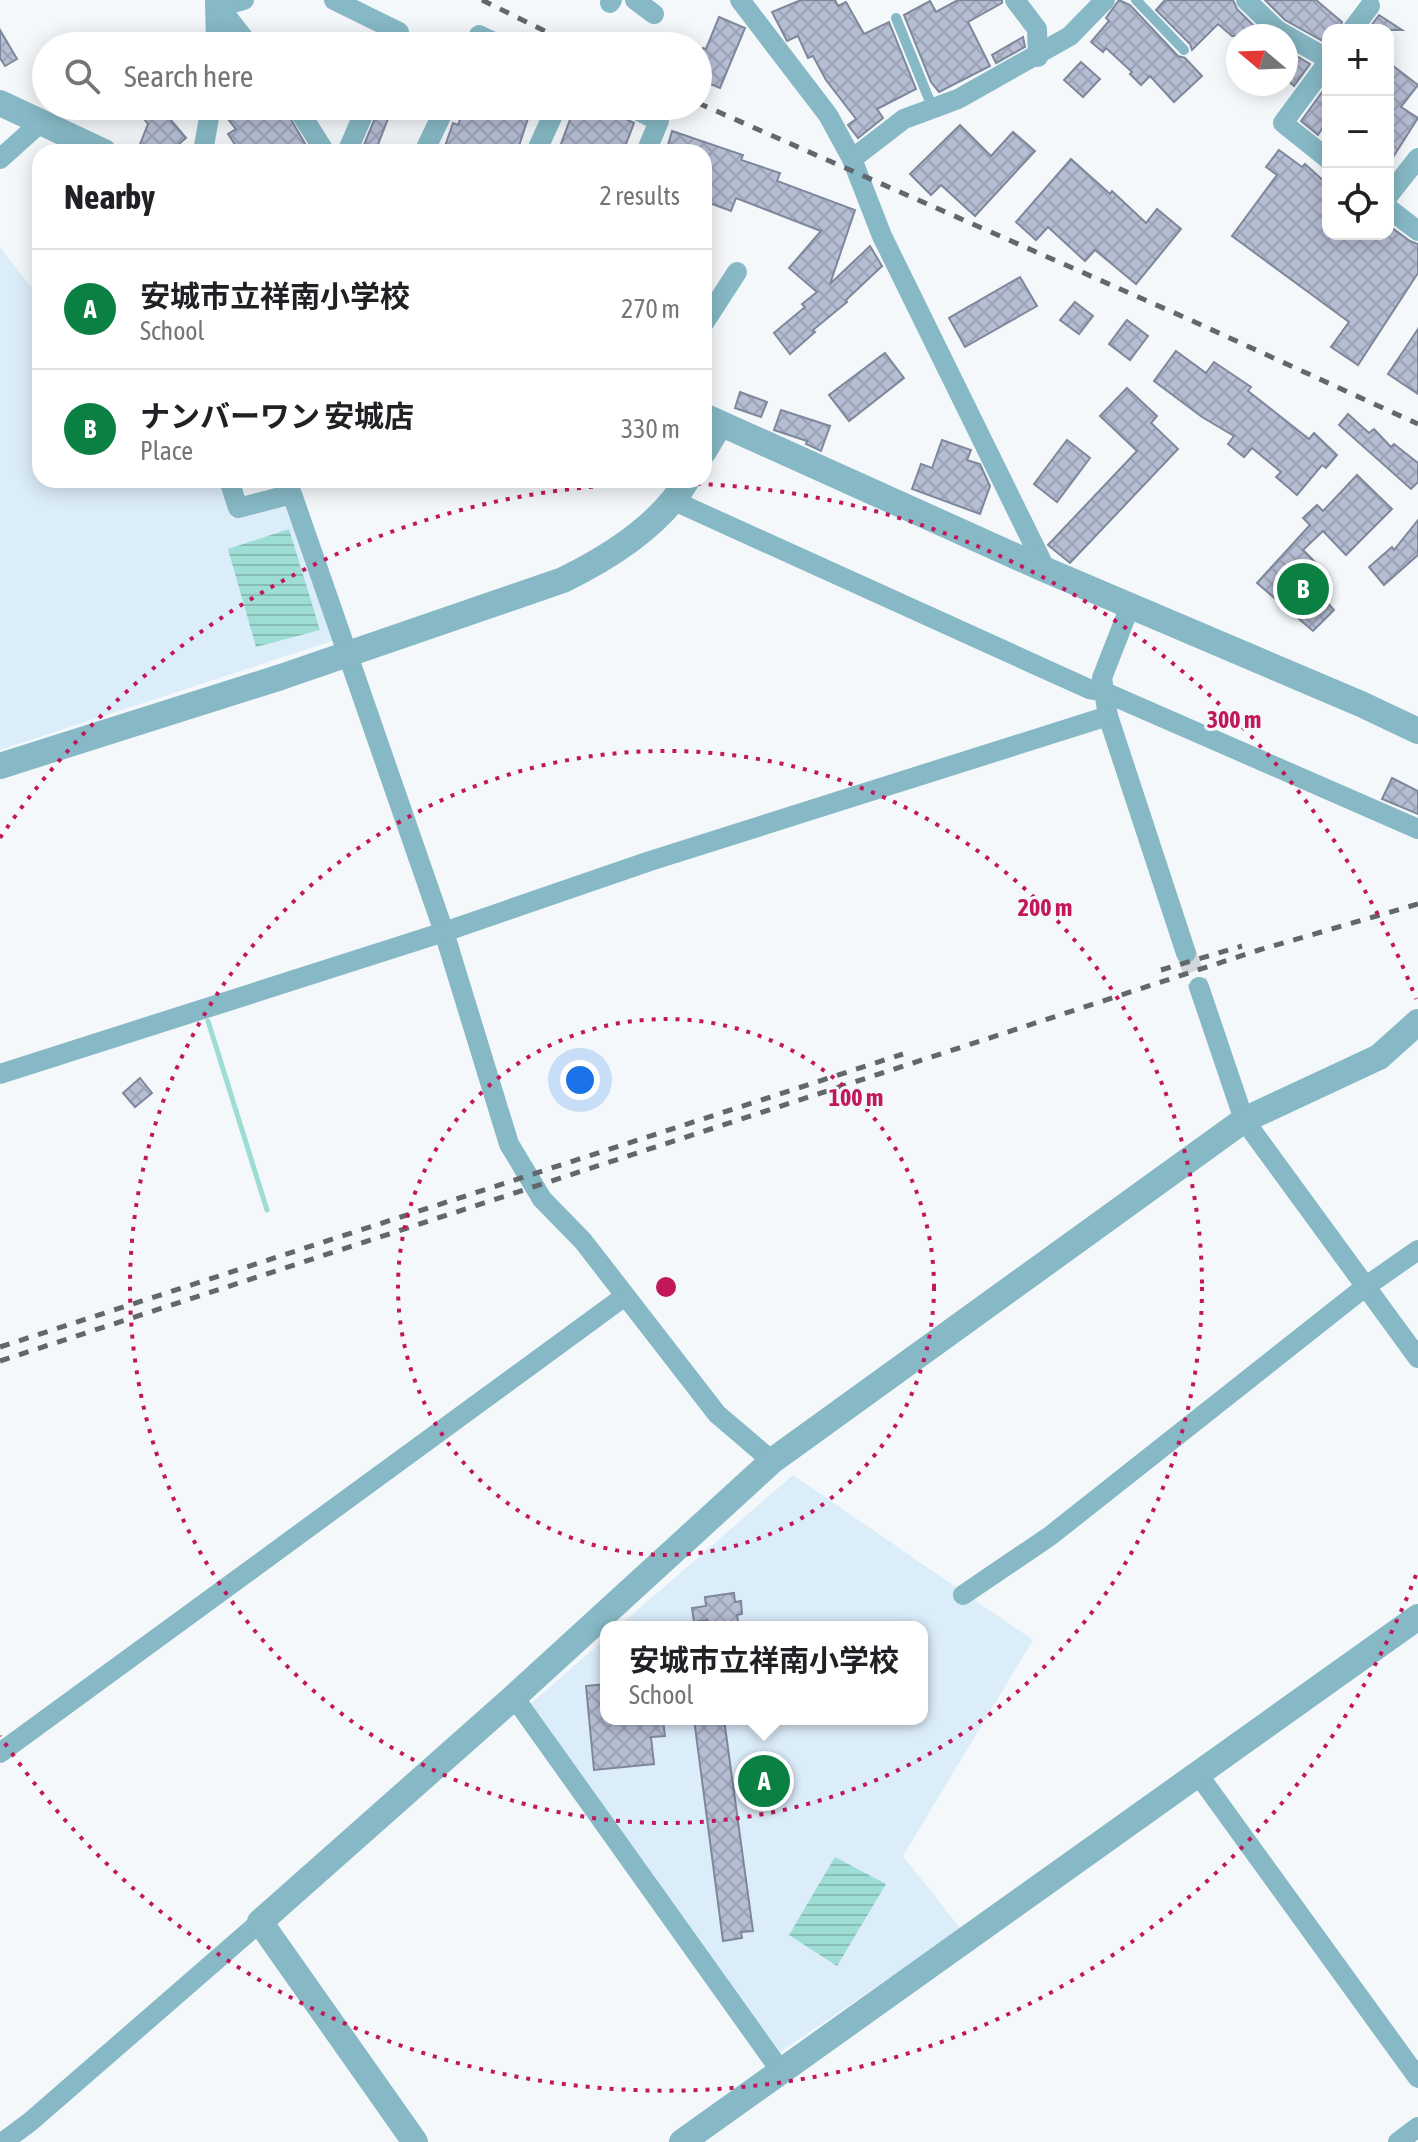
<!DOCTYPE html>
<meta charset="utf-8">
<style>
body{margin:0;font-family:"Asap Condensed","Noto Sans JP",sans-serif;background:#f2f2f2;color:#202124}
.controls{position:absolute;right:24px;top:24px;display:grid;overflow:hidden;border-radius:16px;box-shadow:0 4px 20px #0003}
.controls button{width:72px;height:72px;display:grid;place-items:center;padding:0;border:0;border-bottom:2px solid #e0e0e0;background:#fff;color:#202124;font:40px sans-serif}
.compass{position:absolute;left:1226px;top:24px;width:72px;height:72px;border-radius:50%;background:#fff;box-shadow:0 4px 20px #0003;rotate:289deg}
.you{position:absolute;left:580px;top:1080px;width:28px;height:28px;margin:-20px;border:6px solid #fff;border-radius:50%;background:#1a73e8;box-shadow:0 0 0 12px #1a73e833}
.badge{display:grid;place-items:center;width:52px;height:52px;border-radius:50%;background:#0b8043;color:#fff;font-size:26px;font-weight:700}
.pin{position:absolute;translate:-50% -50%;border:4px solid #fff;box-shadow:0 2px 8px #0006}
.popup{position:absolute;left:600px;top:1621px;width:328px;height:104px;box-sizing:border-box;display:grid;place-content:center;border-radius:16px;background:#fff;filter:drop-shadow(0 2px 6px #0005);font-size:26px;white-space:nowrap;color:#757577}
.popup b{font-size:30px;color:#202124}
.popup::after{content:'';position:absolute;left:50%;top:100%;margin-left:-16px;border:16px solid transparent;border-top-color:#fff}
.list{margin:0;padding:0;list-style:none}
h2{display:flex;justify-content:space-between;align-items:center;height:104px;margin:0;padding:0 32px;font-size:34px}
h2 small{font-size:26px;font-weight:400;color:#757577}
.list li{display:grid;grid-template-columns:52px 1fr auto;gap:24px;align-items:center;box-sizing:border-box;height:120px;padding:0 32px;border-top:2px solid #e0e0e0}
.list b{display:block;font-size:30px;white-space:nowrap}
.list p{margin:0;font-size:26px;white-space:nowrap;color:#757577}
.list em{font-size:26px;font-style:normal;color:#757577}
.icon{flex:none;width:44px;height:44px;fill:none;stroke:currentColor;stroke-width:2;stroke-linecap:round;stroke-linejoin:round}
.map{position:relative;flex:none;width:1418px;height:2142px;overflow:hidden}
.search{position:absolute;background:#fff;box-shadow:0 4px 20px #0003;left:32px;top:32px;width:680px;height:88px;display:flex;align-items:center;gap:20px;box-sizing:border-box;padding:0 28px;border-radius:44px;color:#757577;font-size:30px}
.panel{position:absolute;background:#fff;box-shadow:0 4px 20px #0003;left:32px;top:144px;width:680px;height:344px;border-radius:24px}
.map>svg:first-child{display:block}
.built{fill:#dcedfa}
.water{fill:url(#water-rules)}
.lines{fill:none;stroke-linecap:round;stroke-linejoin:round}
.stream{stroke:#9eddd4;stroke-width:5}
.building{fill:url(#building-cross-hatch);stroke:#7f879b;stroke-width:2}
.minor-tunnel{stroke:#d3d7db;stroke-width:20;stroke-dasharray:20 10;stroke-linecap:butt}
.service{stroke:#86b9c5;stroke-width:10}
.minor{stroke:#86b9c5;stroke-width:20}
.tertiary{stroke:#86b9c5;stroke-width:26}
.rail{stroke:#61676c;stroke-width:5;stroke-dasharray:10 10;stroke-linecap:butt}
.ring{fill:none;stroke:#c2185b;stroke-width:4;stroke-dasharray:4 8}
.centre{fill:#c2185b;stroke:#f4f8fb;stroke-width:4}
.ring-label{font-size:24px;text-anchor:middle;font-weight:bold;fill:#c2185b;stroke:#f4f8fb;stroke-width:6;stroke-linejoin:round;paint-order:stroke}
</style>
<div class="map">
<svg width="1418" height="2142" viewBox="0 0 1418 2142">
<defs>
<pattern id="water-rules" width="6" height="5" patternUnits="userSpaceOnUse" patternTransform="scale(2)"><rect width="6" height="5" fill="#9eddd4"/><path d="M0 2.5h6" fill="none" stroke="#87bdb6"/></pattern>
<pattern id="building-cross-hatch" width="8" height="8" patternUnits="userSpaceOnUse" patternTransform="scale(2)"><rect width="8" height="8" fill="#b6bed4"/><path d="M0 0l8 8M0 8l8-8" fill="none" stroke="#9ca3b6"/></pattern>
</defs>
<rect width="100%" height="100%" fill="#f4f8fb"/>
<!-- built -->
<g class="built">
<path d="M0,247L35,292L40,287V480H220L232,518L285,503L335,640L0,750Z"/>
<path d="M793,1475L1033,1640L903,1856L961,1929L776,2055L527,1707L606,1638V1719H922V1627H618Z"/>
</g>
<!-- water -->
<g class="water">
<path d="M289,529L320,630L256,647L228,549Z"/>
<path d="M835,1857L886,1884L837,1966L789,1935Z"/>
</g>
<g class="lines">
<!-- stream -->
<path class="stream" d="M208,1021L267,1210"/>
</g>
<!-- building -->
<g class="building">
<path d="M801,0H835L838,6L846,2L864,34L889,22L916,89L877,109L883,118L858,138L848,125L856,119L826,80L813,56L808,58L798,36L787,41L772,12Z"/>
<path d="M958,0H1002V3L968,22L990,66L939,92L931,82L904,15L930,1L936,12Z"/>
<path d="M1119,0L1130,5L1178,56L1185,58L1202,76L1174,102L1150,76L1141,85L1130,74L1132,72L1106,48L1103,52L1091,42L1109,21L1106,18Z"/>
<path d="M1165,0H1233L1237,9L1264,36H1232L1218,24L1192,50L1190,44L1156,10Z"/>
<path d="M1265,0H1316L1342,22L1339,30H1328V44L1285,20Z"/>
<path d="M1379,15L1402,30H1368Z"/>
<path d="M719,17L745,28L720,88L698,79V60L703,48L706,49Z"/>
<path d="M0,30L17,59L5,66L0,58Z"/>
<path d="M1023,37L1025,47L996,63L992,55Z"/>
<path d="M1295,55L1310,64L1294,86L1286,79V66Z"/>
<path d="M1081,62L1100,79L1083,97L1064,80Z"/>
<path d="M1388,62L1418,85L1401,107L1418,118L1388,165Z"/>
<path d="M1328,84V119L1318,135L1301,121Z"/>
<path d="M134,106H159L186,138L170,152H137L148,124Z"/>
<path d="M224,106H283L310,152H240L228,134L236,129L223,113Z"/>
<path d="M380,106H393L375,152H361Z"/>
<path d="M465,106H532L518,149L507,145L505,152H443L453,123L458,125Z"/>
<path d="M575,106H601L634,123L623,152H558Z"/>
<path d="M960,125L991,156L1013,132L1035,151L975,216L941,185L931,195L910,174Z"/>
<path d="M672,131L743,155L741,160L780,173L777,181L855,210L830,284L870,246L882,266L846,300L847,302L813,330L815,332L790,354L774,333L805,307L802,304L817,292L789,268L821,231L736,198L731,211L704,201V152H666Z"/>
<path d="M1279,150L1302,167L1305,164L1328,185V234H1388L1392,228L1410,241L1418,244V273L1358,365L1331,347L1349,322L1232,236L1277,175L1266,167Z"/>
<path d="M1071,159L1110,194L1112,191L1146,223L1157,209L1181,229L1136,284L1095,250L1085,261L1048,227L1036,240L1016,222Z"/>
<path d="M1020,277L1037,306L965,347L949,318Z"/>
<path d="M1075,302L1093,316L1079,334L1060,320Z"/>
<path d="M1127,320L1148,336L1130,360L1109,344Z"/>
<path d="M1418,329V394L1388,374Z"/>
<path d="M1176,351L1206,373L1214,362L1251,387L1248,391L1309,439L1314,433L1337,455L1326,468L1322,465L1297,495L1276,477L1281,472L1252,448L1244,457L1228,444L1234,436L1202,417L1154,381Z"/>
<path d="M885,353L904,378L849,421L829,395Z"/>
<path d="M1127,388L1157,416L1151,423L1178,449L1070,563L1048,545L1137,451L1100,416Z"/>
<path d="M740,392L767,402L761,417L735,408Z"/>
<path d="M781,410L830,426L821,451L806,444L807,441L774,430Z"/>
<path d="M1348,414L1369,433L1374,429L1391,447L1394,444L1418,463V482L1411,489L1339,425Z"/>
<path d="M942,440L971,450L967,460L980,464L990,486L980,514L912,489L921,464L932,468Z"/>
<path d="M1067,440L1090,458L1057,502L1034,484Z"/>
<path d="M1357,475L1392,509L1346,555L1323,531L1303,550L1329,576L1316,590L1334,610L1313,631L1257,583L1310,525L1303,518L1317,505L1323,511Z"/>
<path d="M1418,520V555L1384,585L1369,567L1392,547L1394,550Z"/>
<path d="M1392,778L1418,791V814L1382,799Z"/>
<path d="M140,1078L152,1093L135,1107L123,1093Z"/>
<path d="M734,1593L735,1602L741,1601L742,1614L737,1615L739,1627H708L707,1620L694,1622L692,1608L706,1606L705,1597Z"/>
<path d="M606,1684V1719L663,1720L665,1736L651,1737L654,1764L594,1770L586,1686Z"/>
<path d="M694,1719H724L753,1931L741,1932L742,1938L723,1941Z"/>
</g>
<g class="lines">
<!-- minor-tunnel -->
<path class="minor-tunnel" d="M1186,953L1199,987"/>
<!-- service -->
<g class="service">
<path d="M1136,0L1184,50"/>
<path d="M896,18L933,109"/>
</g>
<!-- minor -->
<g class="minor">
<path d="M215,0L216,46"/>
<path d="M334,0L399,32L393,46"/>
<path d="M635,0L654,14"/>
<path d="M740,0L828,115L852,159L882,236L1046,570"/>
<path d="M1015,0L1037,29L1038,57"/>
<path d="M1246,0L1277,30L1328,59"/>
<path d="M216,3L223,6L244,0"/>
<path d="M610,3L612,0"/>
<path d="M223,6L228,18L250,46"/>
<path d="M1352,30L1370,6"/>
<path d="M474,46L479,35L502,46"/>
<path d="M1328,62L1283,123L1328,159"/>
<path d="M296,106L325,152"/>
<path d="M628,106L659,121L646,152"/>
<path d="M203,152L211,106"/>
<path d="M347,152L367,106"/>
<path d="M424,152L446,106"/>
<path d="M536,152L557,106"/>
<path d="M0,159L39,124"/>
<path d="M852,159L904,119L958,99L1070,36L1105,0"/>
<path d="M1388,196L1418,158"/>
<path d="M1388,208L1418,231"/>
<path d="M704,323L737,272"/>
<path d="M229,480L238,508L292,494L444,932L509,1144L542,1199L583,1241L717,1414L772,1461"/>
<path d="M672,500L1089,689L1102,691L1418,829"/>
<path d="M1130,606L1102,678L1108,716L1186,953"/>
<path d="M1199,987L1244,1120L1418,1358"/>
<path d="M0,1074L444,932L650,861L1108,716"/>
<path d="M963,1595L1050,1536L1365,1287L1418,1250"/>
<path d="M514,1697L780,2070"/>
<path d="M0,1753L625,1296"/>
<path d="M1197,1773L1418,2078"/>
<path d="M3,2142L30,2122L260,1922"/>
<path d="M1398,2142L1418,2127"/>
</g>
<!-- tertiary -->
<g class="tertiary">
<path d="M0,103L104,152"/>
<path d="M704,416L1046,570L1361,704L1418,731"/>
<path d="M704,451L720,424"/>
<path d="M0,766L281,677L563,580C608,558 661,525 687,480"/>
<path d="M415,2142L260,1922L514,1697L772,1461L1244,1120L1379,1057L1418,1022"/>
<path d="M682,2142L1418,1617"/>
</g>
<!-- rail -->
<g class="rail">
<path d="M482,0L575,46"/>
<path d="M698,103L1186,318L1418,424"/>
<path d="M1161,970L1242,946"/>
<path d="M0,1347L903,1054"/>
<path d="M0,1361L1259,950L1418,904"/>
</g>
</g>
<!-- distance rings -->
<g class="ring">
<circle cx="666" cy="1287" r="268"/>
<circle cx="666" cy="1287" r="536"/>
<path d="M1416 1575A803 803 0 0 1 0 1736M0 838A803 803 0 0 1 1416 999"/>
</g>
<circle cx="666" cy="1287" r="12" class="centre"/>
<g class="ring-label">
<text x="1234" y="728">300 m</text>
<text x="1045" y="916">200 m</text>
<text x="856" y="1106">100 m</text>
</g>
</svg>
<div class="controls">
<button>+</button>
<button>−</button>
<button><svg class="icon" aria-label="locate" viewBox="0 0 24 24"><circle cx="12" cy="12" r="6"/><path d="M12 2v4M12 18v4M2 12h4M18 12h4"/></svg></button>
</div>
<svg class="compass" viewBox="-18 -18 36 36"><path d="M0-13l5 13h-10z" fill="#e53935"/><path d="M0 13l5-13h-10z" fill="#757577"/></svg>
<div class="you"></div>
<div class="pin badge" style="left:764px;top:1781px">A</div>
<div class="popup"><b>安城市立祥南小学校</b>School</div>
<div class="pin badge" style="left:1303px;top:589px">B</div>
<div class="search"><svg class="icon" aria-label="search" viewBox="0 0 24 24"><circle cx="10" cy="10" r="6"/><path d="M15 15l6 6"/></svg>Search here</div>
<section class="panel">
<h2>Nearby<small>2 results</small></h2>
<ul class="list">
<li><span class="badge">A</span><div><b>安城市立祥南小学校</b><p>School</p></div><em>270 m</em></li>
<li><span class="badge">B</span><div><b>ナンバーワン 安城店</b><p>Place</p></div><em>330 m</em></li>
</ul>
</section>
</div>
